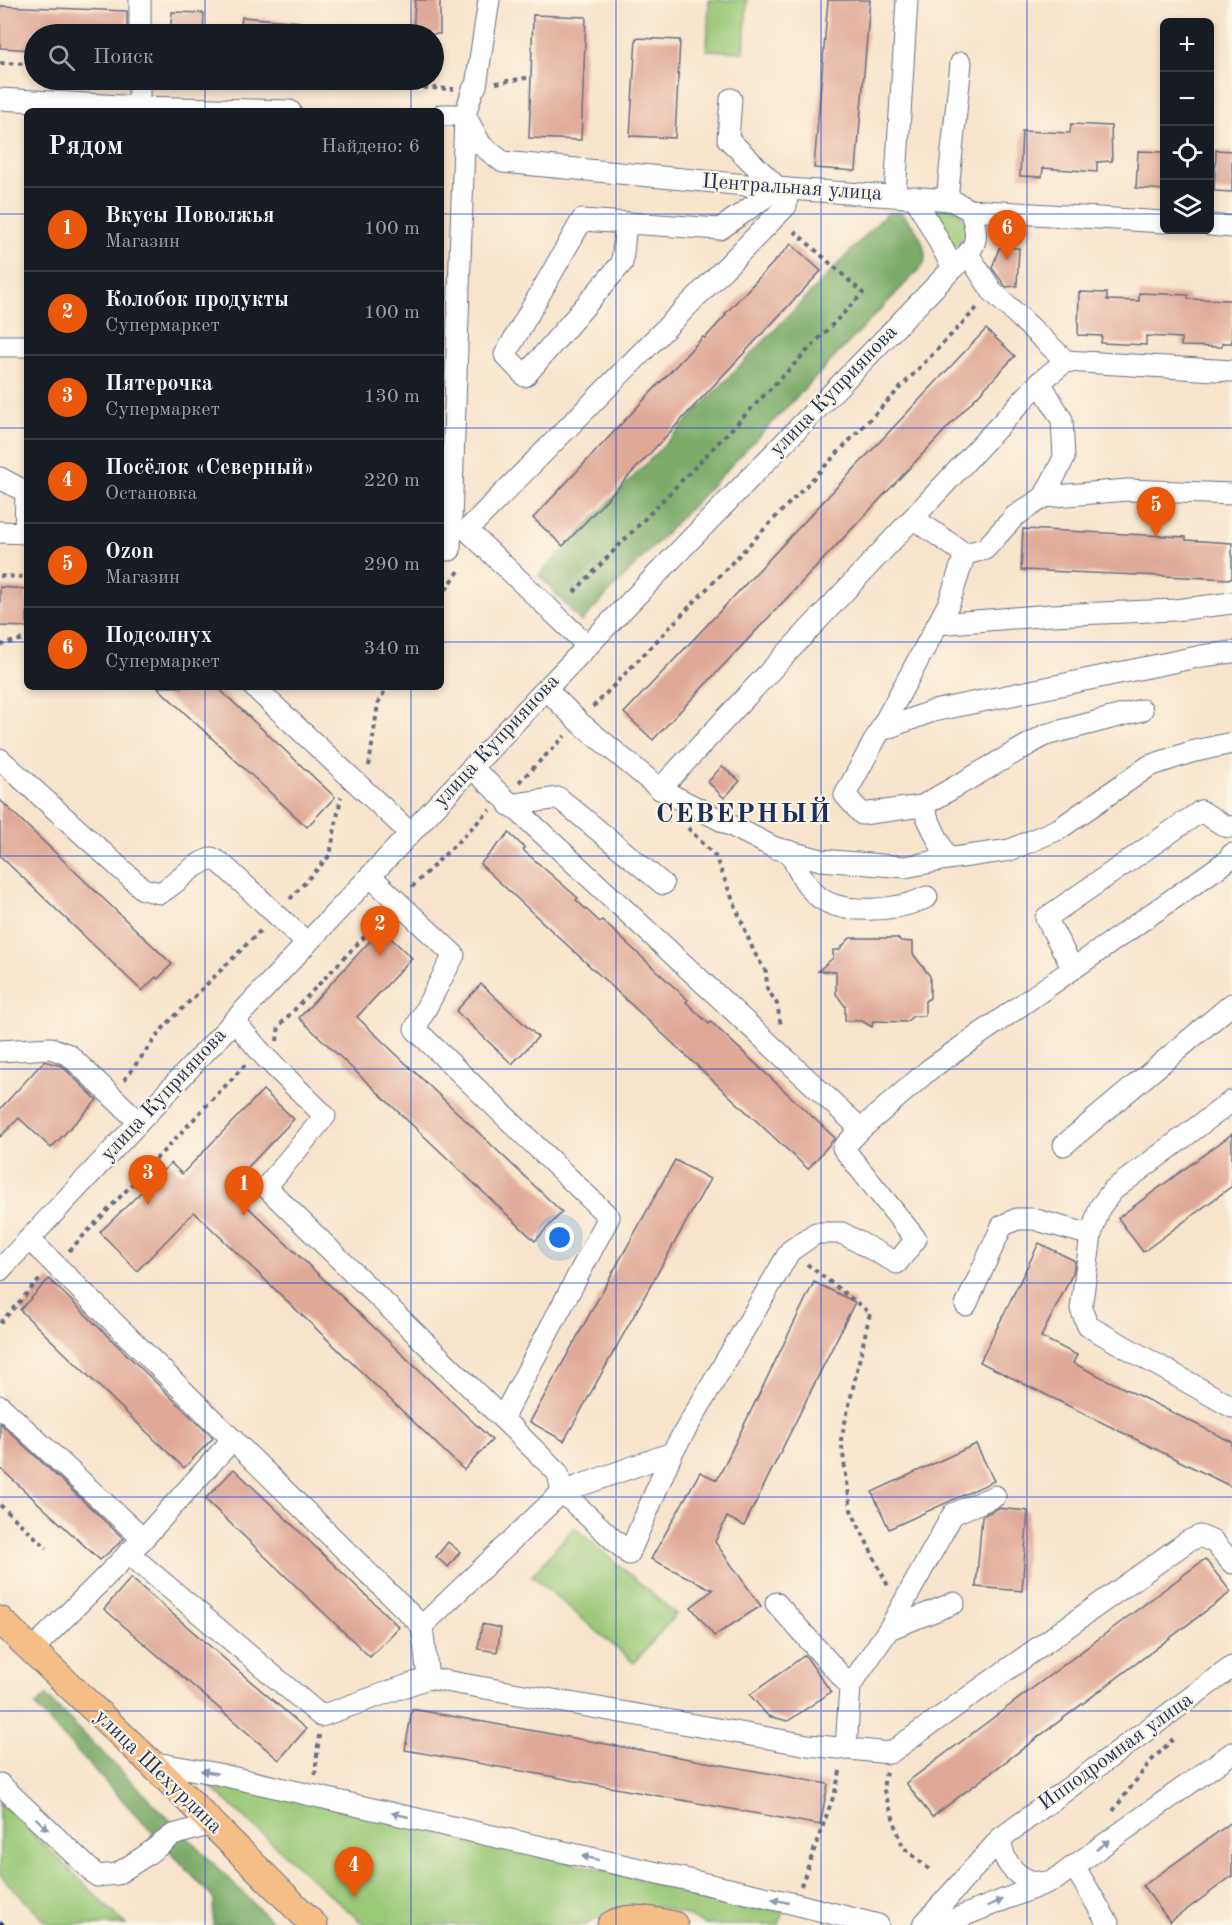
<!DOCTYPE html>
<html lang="ru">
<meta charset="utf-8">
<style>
body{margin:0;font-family:"Old Standard TT",serif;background:#242831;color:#f1f3f6}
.controls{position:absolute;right:18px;top:18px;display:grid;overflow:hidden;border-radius:9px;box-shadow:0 3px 9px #0003}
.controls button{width:54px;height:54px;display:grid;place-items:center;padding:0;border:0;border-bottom:2px solid #363941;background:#171b24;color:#f1f3f6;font:30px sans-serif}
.you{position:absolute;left:560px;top:1238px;width:21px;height:21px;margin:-15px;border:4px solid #fff;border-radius:50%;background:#1a73e8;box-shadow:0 0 0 9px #1a73e833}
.badge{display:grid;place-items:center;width:39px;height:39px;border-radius:50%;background:#ea580c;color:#fff;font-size:20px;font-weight:700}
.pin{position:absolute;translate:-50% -50px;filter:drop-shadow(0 2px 3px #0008)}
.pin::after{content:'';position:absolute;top:32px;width:21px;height:18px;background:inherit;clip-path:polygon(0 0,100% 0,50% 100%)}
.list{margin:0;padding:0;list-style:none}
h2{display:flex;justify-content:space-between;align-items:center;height:78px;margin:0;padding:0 24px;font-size:26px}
h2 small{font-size:20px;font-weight:400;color:#9ea1a6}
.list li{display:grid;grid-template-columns:39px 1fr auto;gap:18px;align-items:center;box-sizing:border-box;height:84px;padding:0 24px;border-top:2px solid #363941}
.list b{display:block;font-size:22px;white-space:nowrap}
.list p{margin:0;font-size:20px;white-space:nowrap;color:#9ea1a6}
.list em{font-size:20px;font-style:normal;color:#9ea1a6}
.icon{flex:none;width:33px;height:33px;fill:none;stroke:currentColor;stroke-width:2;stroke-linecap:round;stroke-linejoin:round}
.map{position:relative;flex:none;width:1232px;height:1925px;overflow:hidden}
.search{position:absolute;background:#171b24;box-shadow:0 3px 9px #0003;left:24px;top:24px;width:420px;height:66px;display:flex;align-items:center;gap:15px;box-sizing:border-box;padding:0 21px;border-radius:33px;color:#9ea1a6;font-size:22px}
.panel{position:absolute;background:#171b24;box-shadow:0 3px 9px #0003;left:24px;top:108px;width:420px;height:582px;border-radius:9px}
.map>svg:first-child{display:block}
.green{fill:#9ac876;stroke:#5a7c6a;stroke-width:1.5}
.forest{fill:#7bac67;stroke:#4b6e62;stroke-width:1.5}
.building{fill:#e0a897}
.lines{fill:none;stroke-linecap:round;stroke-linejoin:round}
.minor-casing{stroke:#686e84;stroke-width:23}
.major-casing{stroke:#686e84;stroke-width:29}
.path{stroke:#686e84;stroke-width:4;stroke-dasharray:4.5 4.5;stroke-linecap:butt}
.minor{stroke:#fff;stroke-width:21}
.major{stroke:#f6be87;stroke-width:27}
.rail{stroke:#1b2f5e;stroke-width:4.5;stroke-dasharray:9 4.5;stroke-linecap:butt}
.oneway{fill:#8d97ae}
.grid{fill:none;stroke:#1d4ed8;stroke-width:1.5;stroke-opacity:0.55}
.labels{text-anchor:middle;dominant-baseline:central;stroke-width:4.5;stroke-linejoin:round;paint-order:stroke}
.street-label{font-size:21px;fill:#1b2f5e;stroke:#fcf5e5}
.district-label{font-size:27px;font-weight:bold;letter-spacing:1.5px;fill:#1b2f5e;stroke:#fcf5e5}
</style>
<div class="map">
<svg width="1232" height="1925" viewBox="0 0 1232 1925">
<rect width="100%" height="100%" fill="#fcf5e5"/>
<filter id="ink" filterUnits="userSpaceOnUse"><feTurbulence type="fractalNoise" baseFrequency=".0167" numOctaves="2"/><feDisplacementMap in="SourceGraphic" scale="12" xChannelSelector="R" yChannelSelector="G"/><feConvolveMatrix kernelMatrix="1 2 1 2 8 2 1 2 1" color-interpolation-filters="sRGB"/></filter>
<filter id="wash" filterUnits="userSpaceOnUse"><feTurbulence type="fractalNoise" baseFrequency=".008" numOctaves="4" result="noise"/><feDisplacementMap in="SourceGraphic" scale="24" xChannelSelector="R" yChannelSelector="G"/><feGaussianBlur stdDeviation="1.35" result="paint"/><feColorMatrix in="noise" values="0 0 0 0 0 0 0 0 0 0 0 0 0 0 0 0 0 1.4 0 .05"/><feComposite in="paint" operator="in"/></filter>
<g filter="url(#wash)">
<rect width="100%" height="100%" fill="#f7e4cc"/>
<!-- green -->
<g class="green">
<path d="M709,0H747L744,52L707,50Z"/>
<path d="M934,202L958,210L972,232L961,245H953L930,210Z"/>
<path d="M574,1527L676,1614L634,1663L532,1576Z"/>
<path d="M211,1778L783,1912L779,1925H705L686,1915L658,1907L630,1906L608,1911L586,1925H365L316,1883L211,1787Z"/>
<path d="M0,1801L126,1925H49L0,1875Z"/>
</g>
<!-- forest -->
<g class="forest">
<path d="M887,213H901C914,225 929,245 924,264L581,622L539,575Z"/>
<path d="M46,1696L275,1925H213L214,1899L35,1706Z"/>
</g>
<g id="blocks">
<!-- building -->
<g class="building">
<path d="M415,0H440V34H413Z"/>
<path d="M828,0H870L856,171L814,168Z"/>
<path d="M0,6L127,11V34H34V50L0,48Z"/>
<path d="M172,12L204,13L203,34H170Z"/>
<path d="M533,15L586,17L581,140L529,138Z"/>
<path d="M242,17L300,22V34H240Z"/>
<path d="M636,38L680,40L675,138L630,136Z"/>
<path d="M1071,124L1111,126L1112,161L1097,162V172L1043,168L1042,177L1020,176L1022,131L1070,133Z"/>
<path d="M1216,150L1232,151V192L1214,191Z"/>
<path d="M1138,151L1164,152V190L1136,188Z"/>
<path d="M791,244L821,271L563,546L533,518L703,337L705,338L716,326L726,315L725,314Z"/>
<path d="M999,248H1019L1017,286L1006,287L992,268Z"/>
<path d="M1079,292L1107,293V300L1139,301V293L1188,295V299L1232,300V343H1222V347L1181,346V338L1146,336V345L1101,343L1102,336L1078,335Z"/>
<path d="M986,329L1015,356L653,740L624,713Z"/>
<path d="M1023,529L1186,537V540L1232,543V579L1021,570Z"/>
<path d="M0,587L27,589V627L0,626Z"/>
<path d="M157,687H217L335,797L307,827Z"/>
<path d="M722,766L740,781L724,798L708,782Z"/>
<path d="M0,800L172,964L158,979L156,977L142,991L0,856Z"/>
<path d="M509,833L525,848L523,850L578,898L576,900L600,922L602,920L688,1000L686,1002L709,1024L711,1022L835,1138L808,1169L480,864Z"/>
<path d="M381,929L412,958L357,1017L562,1212L535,1241L299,1018Z"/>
<path d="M850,938H897L901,941L913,942V954L930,976V998L925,1001V1016H913L906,1022L873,1021L872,1027L862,1021H845V1006L836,994V972L818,971L833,958V950H839Z"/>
<path d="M481,984L538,1037L512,1064L456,1011Z"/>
<path d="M44,1061L62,1066L97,1100L51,1148L19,1118L0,1137V1109Z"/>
<path d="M263,1090L294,1119L228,1188L492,1440L464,1470L194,1212L137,1271L100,1232L171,1163L182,1174Z"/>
<path d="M1232,1134V1186L1143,1252L1118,1218Z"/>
<path d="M675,1160L710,1179L564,1441L530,1422Z"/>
<path d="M1039,1243L1075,1261L1073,1273L1041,1337L1077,1355L1073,1363L1232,1442V1487L980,1362Z"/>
<path d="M49,1279L213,1438L184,1468L20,1310Z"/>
<path d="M814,1282L855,1302L744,1526L727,1517L715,1542L761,1606L714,1636L691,1607L713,1590L651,1559L700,1472L717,1480Z"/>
<path d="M0,1423L124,1539L100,1560L0,1468Z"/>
<path d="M976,1444L994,1481L889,1529L872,1492Z"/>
<path d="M234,1469L399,1627L370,1657L205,1499Z"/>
<path d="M998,1508L1028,1511L1022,1591L976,1587L982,1516Z"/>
<path d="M448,1542L460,1552L448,1567L436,1557Z"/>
<path d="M1205,1559L1231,1592L932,1817L906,1783Z"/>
<path d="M131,1578L306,1729L279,1760L104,1609Z"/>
<path d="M482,1624L501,1628L497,1652L478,1649Z"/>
<path d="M805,1655L831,1692L788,1721L768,1716L750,1695Z"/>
<path d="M412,1709L828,1784L820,1825L405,1750Z"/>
<path d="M1232,1822V1876L1170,1922L1143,1886Z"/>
</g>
</g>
</g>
<g filter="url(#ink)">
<use href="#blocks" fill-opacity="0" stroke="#686e84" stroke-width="1.5"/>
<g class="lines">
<defs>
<g id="minor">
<path d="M140,34V0"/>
<path d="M0,99L139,107L290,111"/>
<path d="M139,107V80"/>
<path d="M441,115H465"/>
<path d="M465,115L481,145L503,162L788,189L951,200L970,210L1164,222"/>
<path d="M895,195L907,0"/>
<path d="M915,197L953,268"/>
<path d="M947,200L961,63"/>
<path d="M626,223L622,263L525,376L505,355L582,220L720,229L778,188L728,139L731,99"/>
<path d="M1210,225L1232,227"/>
<path d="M0,346H27"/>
<path d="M1066,361L1232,371"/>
<path d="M0,478L26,492L25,533L0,532"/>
<path d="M1044,497L1127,490L1232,494"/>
<path d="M913,518L965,554L985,549L1015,516L1044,497L1064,458L1062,420L1040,382"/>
<path d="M441,550H450L465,115L473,89L476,86L489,0"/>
<path d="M938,624L1051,615L1175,610L1232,603"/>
<path d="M588,646L467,530L786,206L788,189"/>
<path d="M254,687L410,833"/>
<path d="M546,689L579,722L660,789L1040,382L1066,361L992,291L968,254"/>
<path d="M882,730L933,711L1202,656L1232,652"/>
<path d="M0,759L143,889L160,893C181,881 189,866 212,858L222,864L307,943"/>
<path d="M660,789L775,848L821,860L905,867L947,859L922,806L1045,735L1142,710"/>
<path d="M509,805L559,798L663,884"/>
<path d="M922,806L862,814L845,795L949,603L965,554"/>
<path d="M789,851C797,867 805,887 820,898C845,916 901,910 927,897"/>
<path d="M947,859L1010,850L1059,829L1149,766L1191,752L1232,743"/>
<path d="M370,876L454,955L415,1029L609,1217L503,1417"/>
<path d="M1073,969L1046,918L1201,811L1225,826L1232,827"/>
<path d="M234,1021L266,1058L325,1116L266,1187L558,1473L562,1492L672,1453"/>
<path d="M0,1051L51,1048L69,1055L139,1122"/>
<path d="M1232,1101L1113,1190L1100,1207L1091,1235L1081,1309L1088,1326L1232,1407"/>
<path d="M861,1129L930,1069L1227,861L1232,854"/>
<path d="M1064,1145L1232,1004"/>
<path d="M29,1239L422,1626L428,1678L808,1745L890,1753L1188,1541L1200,1536L1214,1542L1232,1563"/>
<path d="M0,1270L546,689L953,268C976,248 981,240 970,210"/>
<path d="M966,1305L1002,1226L1017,1219H1033L1091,1235"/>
<path d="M0,1406L143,1539"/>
<path d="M128,1553L321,1716L428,1678"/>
<path d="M776,1603L850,1686L846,1749"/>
<path d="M422,1626L562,1492L629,1554L672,1453L790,1251L816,1233H842L897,1263L916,1239L843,1148L861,1129L473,769"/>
<path d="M889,1629L953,1514L995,1496"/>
<path d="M32,1650L143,1539L233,1439"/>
<path d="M850,1686L889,1629L954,1603"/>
<path d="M150,1762L213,1773L795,1904L878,1925"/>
<path d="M0,1784L97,1876L117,1874L145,1856L173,1835L212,1824"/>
<path d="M1001,1838C1001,1864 1022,1886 1048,1882"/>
<path d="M1074,1866L1109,1925"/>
<path d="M923,1925L1001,1838L1232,1667"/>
<path d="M940,1925L1056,1879L1232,1753"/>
</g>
<g id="major">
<path d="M0,1620L150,1762L314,1925"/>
<path d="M611,1925C629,1914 654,1921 674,1925"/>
</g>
</defs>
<!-- minor casing -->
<use href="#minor" class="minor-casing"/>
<!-- major casing -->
<use href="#major" class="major-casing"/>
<!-- path -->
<g class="path">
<path d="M0,63L34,64"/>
<path d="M220,80L274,82L324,80"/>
<path d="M334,80L387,86L454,89"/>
<path d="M496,83L531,77"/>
<path d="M0,576L27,577"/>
<path d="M574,592L863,293L791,228"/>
<path d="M441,597L461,568"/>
<path d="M0,645L27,638"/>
<path d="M593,707L979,306"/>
<path d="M369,766L378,703L387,687"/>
<path d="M519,782L565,736"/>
<path d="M688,828L715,856L754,952L766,972L767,988L777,1004L781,1026"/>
<path d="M412,887L490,810"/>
<path d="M290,899L330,855L341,797"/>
<path d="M277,1041L279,1026L384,916"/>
<path d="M124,1080L165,1026L262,929"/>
<path d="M69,1251L245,1065"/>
<path d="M807,1264L870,1313L841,1440L851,1510L889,1588"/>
<path d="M0,1323L42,1277"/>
<path d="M0,1505L47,1548"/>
<path d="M886,1772L883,1788L903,1847L930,1870"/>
<path d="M315,1775L319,1735"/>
<path d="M1113,1811L1150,1762L1173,1739"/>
<path d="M801,1886L835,1792L841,1768"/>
</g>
<!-- minor -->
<use href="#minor" class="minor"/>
<!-- major -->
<use href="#major" class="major"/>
<!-- rail -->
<path class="rail" d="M0,1922L3,1925"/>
</g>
<!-- one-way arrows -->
<defs><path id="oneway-solid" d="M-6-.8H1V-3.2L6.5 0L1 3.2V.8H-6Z" transform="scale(1.5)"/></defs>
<g class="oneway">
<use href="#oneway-solid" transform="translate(209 1772) rotate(-169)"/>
<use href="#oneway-solid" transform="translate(400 1815) rotate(-167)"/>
<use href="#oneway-solid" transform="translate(42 1824) rotate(44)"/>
<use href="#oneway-solid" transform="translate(1103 1845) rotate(-36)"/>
<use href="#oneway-solid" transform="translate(590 1858) rotate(-167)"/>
<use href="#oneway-solid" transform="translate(780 1901) rotate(-167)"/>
<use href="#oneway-solid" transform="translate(995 1903) rotate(-22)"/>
</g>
</g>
<!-- grid -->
<path class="grid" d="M205,0V34M411,0V34M616,0V1925M821,0V1925M1027,0V1925M205,80V111M411,80V111M0,214H27M441,214H1164M1210,214H1232M0,428H27M441,428H1232M0,642H27M441,642H1232M205,687V1925M411,687V1925M0,856H1232M0,1069H1232M0,1283H1232M0,1497H1232M0,1711H1232"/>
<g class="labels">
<!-- street labels -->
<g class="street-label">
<text transform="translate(792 188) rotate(4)">Центральная улица</text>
<text transform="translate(834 391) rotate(-46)">улица Куприянова</text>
<text transform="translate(497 741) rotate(-47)">улица Куприянова</text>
<text transform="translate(164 1095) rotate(-47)">улица Куприянова</text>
<text transform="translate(1116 1752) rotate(-36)">Ипподромная улица</text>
<text transform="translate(158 1772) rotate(44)">улица Шехурдина</text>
</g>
<!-- district labels -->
<g class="district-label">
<text x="744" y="814">СЕВЕРНЫЙ</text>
</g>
</g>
</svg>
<div class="controls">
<button>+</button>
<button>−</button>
<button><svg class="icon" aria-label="locate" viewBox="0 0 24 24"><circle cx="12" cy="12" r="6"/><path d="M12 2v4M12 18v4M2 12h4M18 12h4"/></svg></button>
<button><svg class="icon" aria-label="layers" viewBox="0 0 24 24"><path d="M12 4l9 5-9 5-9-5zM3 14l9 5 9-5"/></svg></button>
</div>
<div class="you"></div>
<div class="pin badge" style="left:244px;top:1216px">1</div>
<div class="pin badge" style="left:380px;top:956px">2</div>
<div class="pin badge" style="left:148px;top:1205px">3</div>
<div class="pin badge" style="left:354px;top:1897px">4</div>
<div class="pin badge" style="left:1156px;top:537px">5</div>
<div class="pin badge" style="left:1007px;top:260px">6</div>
<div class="search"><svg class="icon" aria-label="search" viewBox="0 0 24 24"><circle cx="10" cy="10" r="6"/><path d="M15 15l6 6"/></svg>Поиск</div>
<section class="panel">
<h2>Рядом<small>Найдено: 6</small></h2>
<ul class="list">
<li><span class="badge">1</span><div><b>Вкусы Поволжья</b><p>Магазин</p></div><em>100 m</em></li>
<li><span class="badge">2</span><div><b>Колобок продукты</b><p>Супермаркет</p></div><em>100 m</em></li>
<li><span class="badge">3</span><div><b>Пятерочка</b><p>Супермаркет</p></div><em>130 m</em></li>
<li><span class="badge">4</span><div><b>Посёлок «Северный»</b><p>Остановка</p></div><em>220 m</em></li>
<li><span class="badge">5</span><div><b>Ozon</b><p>Магазин</p></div><em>290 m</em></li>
<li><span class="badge">6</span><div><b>Подсолнух</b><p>Супермаркет</p></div><em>340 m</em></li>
</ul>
</section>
</div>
